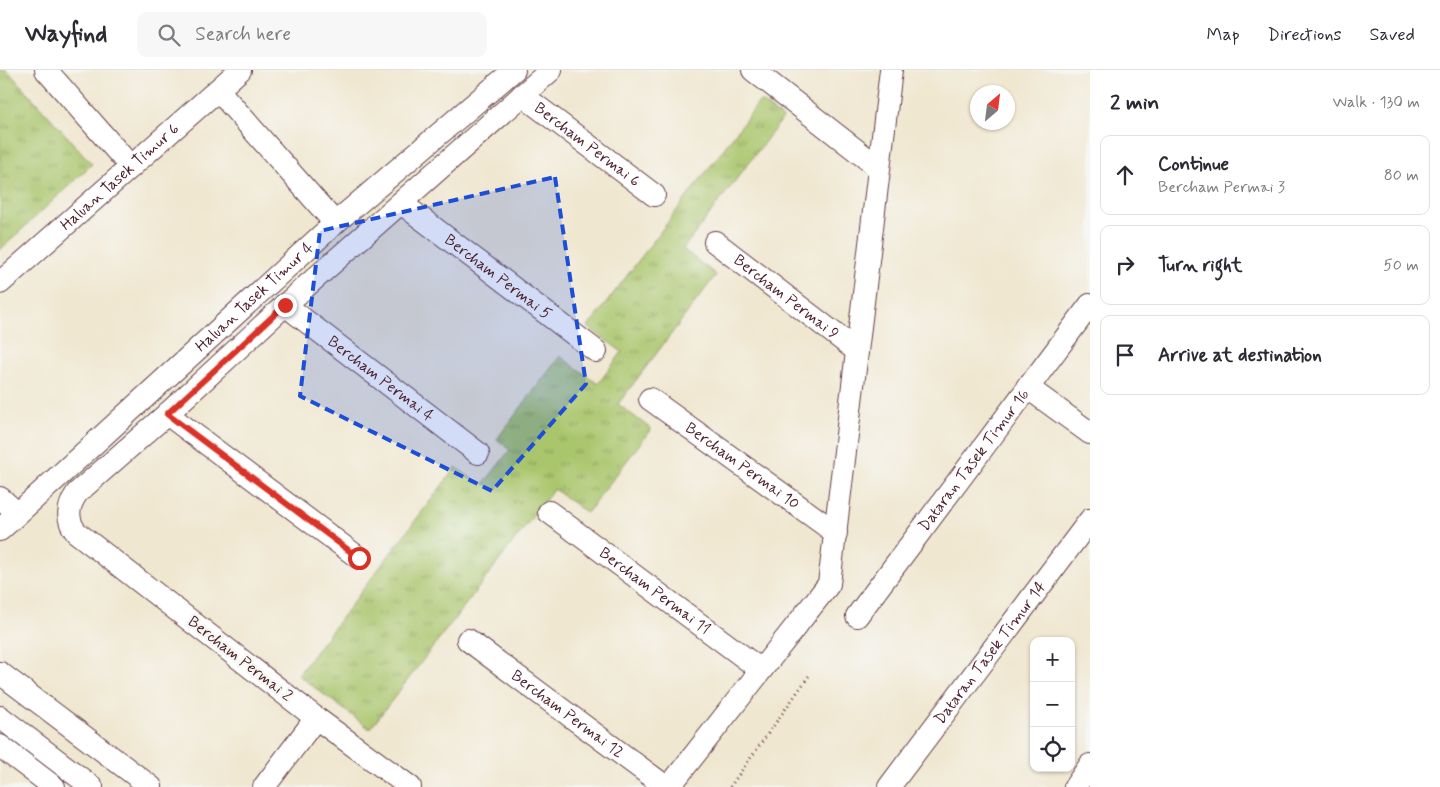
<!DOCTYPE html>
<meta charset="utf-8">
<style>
body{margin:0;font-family:Mynerve,sans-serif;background:#f7f7f7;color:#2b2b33}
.controls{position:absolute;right:15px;bottom:15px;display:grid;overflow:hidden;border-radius:10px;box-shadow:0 1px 4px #0004}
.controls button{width:45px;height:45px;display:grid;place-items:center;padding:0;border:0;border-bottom:1px solid #e1e1e2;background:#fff;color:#2b2b33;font:25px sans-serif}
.compass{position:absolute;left:970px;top:15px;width:45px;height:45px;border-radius:50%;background:#fff;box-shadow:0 1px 4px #0004;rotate:28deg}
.stop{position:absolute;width:15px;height:15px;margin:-11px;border:4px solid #d93025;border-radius:50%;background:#fff}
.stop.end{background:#d93025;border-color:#fff;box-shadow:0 1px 5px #0008}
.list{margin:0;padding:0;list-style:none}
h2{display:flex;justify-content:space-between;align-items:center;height:65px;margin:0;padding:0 20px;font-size:21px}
h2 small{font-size:16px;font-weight:400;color:#7c7c81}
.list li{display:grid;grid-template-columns:32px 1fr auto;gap:15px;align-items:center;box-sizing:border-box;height:80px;margin:0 10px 10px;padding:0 10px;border:1px solid #e1e1e2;border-radius:10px}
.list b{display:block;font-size:19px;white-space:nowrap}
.list p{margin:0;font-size:16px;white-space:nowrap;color:#7c7c81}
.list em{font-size:16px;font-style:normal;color:#7c7c81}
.icon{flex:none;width:28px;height:28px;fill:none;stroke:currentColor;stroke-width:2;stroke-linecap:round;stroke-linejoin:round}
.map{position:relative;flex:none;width:1090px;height:717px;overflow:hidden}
header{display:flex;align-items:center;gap:30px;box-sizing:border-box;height:70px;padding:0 25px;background:#fff;border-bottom:1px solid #e1e1e2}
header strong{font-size:24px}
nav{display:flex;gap:28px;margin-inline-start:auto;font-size:18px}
.search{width:350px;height:45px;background:#f7f7f7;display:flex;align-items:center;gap:12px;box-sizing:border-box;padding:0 18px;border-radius:10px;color:#7c7c81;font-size:19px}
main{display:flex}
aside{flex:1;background:#fff}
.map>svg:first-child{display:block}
.park{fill:url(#park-tufts);stroke:#7a724c}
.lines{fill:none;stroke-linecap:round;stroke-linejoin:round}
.minor-casing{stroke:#633d44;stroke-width:24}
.path{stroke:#633d44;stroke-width:3;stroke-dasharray:1 4;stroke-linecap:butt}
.minor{stroke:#fff;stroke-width:22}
.route{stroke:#d93025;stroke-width:6}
.marked{fill:#1d4ed8;fill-opacity:0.2;stroke:#1d4ed8;stroke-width:4;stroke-dasharray:10 6;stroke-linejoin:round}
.labels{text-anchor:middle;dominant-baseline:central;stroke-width:5;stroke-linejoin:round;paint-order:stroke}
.street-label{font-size:16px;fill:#4a1f2b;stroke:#f6f6f2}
</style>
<header>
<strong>Wayfind</strong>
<div class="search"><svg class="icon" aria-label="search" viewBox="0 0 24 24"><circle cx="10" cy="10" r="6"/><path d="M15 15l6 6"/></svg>Search here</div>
<nav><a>Map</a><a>Directions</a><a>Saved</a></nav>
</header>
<main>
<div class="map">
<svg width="1090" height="717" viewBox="0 0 1090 717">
<defs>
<pattern id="park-tufts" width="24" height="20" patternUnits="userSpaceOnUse" patternTransform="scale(1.25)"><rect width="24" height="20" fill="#aac66d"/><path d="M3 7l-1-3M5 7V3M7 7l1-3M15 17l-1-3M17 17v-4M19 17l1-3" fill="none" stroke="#8ca05a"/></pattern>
</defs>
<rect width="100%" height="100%" fill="#f6f6f2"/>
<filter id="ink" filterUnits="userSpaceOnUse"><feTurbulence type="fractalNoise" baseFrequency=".02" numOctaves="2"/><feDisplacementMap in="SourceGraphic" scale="10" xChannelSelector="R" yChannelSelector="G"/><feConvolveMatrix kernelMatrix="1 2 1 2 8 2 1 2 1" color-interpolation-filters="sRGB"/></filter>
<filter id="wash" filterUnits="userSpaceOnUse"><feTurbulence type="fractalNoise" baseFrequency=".0096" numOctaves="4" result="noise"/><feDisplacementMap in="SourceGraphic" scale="20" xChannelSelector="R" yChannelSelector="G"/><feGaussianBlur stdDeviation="1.12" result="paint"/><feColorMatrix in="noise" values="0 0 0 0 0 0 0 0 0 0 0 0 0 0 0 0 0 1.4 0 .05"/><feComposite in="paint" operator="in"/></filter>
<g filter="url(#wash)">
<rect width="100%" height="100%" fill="#f0e7d0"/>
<!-- park -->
<g class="park">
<path d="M0,0H7L92,94L0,180Z"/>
<path d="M760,31L783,48L683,179L716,205L618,334L651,359L587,443L554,419L370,659L298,605L456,397L482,416L510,380L497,369L560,286L598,314L622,282L588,257Z"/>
</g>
</g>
<g filter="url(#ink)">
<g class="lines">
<defs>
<g id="minor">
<path d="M46,0L131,97"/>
<path d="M753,0L879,98"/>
<path d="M218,20L335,153"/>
<path id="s1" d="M522,25L654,125"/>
<path id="s2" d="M401,133L596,281"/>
<path id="s3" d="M715,172L857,281"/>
<path id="s4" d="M0,213L240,0"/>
<path id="s5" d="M285,235L478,383"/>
<path d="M1027,317L1090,363"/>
<path id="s6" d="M650,329L836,463"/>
<path d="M167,344L359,488"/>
<path d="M0,428L17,443"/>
<path id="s7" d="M549,442L761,600"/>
<path id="s8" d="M0,460L335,153L514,0"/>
<path id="s9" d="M857,546L1090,235"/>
<path id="s10" d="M468,570L666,717"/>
<path d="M0,603L151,717"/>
<path d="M0,647L92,717"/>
<path d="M0,676L54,717"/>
<path d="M264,717L316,648"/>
<path d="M410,717L316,648L76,462C66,449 68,436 77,423L167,344L285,235L551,0"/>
<path d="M669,717L829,514L891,0"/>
<path id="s11" d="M889,717L1090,450"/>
<path d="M1075,717L1090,695"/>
</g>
</defs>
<!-- minor casing -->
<use href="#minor" class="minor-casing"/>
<!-- path -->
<path class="path" d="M730,717L811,603"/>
<!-- minor -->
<use href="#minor" class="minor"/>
</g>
</g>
<g class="lines" filter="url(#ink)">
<!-- route -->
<path class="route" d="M285,235L167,344L359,488"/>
</g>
<!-- marked area -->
<path class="marked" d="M555,107L586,314L492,421L300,326L320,161Z"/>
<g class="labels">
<!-- street labels -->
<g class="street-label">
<text stroke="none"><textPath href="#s1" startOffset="82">Bercham Permai 6</textPath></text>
<text stroke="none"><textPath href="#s4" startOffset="160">Haluan Tasek Timur 6</textPath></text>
<text stroke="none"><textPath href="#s2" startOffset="122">Bercham Permai 5</textPath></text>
<text stroke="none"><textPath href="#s8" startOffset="345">Haluan Tasek Timur 4</textPath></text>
<text stroke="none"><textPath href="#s3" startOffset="90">Bercham Permai 9</textPath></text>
<text stroke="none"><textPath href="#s5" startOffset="121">Bercham Permai 4</textPath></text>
<text stroke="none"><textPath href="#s9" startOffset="195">Dataran Tasek Timur 16</textPath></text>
<text stroke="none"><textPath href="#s6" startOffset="114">Bercham Permai 10</textPath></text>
<text stroke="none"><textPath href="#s7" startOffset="132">Bercham Permai 11</textPath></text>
<text stroke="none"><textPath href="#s11" startOffset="168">Dataran Tasek Timur 14</textPath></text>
<text transform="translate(240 589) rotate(38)">Bercham Permai 2</text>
<text stroke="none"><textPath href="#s10" startOffset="124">Bercham Permai 12</textPath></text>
</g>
</g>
</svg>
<div class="controls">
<button>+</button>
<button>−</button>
<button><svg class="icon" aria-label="locate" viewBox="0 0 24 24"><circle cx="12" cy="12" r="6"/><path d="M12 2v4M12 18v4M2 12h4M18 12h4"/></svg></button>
</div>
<svg class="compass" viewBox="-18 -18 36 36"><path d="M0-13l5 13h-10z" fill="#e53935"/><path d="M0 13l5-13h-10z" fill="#7c7c81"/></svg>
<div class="stop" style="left:359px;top:488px"></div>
<div class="stop end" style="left:285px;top:235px"></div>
</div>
<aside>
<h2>2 min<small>Walk · 130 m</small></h2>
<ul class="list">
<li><svg class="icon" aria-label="ahead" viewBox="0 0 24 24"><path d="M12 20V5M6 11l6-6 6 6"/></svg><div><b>Continue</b><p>Bercham Permai 3</p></div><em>80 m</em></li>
<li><svg class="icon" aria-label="right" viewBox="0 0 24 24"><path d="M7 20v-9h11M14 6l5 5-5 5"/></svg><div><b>Turn right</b></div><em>50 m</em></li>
<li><svg class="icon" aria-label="arrive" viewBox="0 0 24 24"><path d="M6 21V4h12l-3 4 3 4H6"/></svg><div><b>Arrive at destination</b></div></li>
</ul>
</aside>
</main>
